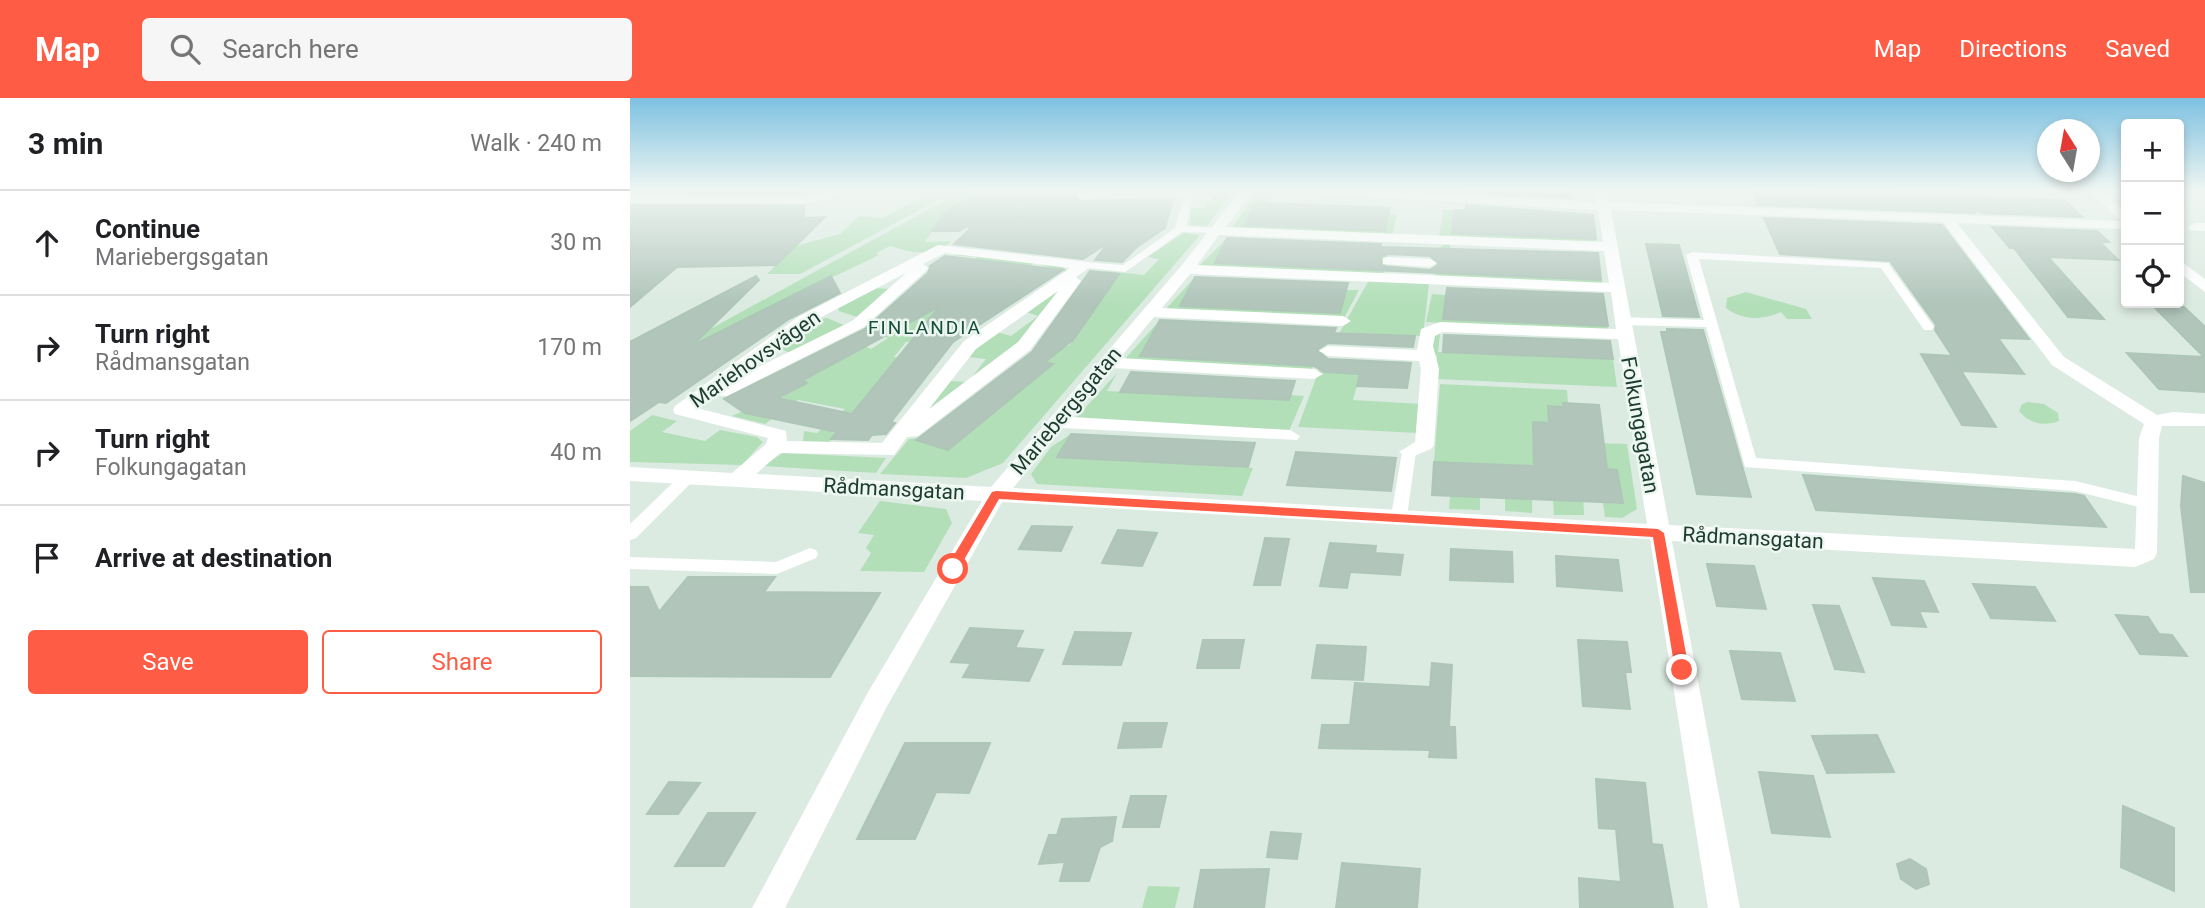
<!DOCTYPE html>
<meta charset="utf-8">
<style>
body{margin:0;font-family:Roboto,sans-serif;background:#f6f6f6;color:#202124}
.controls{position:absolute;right:21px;top:21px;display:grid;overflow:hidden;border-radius:7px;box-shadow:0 4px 10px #0003}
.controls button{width:63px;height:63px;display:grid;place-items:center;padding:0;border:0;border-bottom:2px solid #e0e0e0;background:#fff;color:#202124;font:35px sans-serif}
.compass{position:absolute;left:1407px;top:21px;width:63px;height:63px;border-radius:50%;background:#fff;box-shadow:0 4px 10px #0003;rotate:349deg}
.stop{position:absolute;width:21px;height:21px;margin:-16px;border:5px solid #ff5c46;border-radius:50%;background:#fff}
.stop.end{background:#ff5c46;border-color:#fff;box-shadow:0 2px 7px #0008}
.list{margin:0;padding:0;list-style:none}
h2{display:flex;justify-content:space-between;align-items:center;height:91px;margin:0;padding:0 28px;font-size:30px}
h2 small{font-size:23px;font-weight:400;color:#757577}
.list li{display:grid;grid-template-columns:46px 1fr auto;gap:21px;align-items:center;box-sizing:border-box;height:105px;padding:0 28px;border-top:2px solid #e0e0e0}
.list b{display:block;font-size:26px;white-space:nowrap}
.list p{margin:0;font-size:23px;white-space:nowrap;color:#757577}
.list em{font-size:23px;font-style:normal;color:#757577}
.actions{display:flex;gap:14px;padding:21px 28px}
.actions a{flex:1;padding:16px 0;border:2px solid #ff5c46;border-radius:7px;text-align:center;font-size:24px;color:#ff5c46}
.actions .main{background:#ff5c46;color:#fff}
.icon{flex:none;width:38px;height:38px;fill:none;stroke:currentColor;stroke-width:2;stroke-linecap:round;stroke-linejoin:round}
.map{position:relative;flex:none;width:1575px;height:810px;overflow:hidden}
header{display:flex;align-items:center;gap:42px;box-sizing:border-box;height:98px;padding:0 35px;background:#ff5c46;color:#fff}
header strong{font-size:33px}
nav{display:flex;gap:38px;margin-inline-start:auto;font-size:24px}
.search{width:490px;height:63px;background:#f6f6f6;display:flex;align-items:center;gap:18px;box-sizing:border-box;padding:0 24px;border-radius:7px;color:#757577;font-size:26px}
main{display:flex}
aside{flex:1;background:#fff}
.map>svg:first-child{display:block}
.green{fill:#b2dfb8}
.building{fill:#b1c5bb;stroke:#aec5b8;stroke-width:2;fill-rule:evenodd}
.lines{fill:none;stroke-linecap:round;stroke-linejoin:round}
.lane{fill:#fff;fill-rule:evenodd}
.street{fill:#fff;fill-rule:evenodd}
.route{fill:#ff5c46}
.labels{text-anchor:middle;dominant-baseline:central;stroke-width:5;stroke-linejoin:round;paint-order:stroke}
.far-neighbourhood-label{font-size:19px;letter-spacing:2px;fill:#174f3a;stroke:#edf7f1}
.street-label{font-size:21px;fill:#1d3b2f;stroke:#edf7f1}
</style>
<header>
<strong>Map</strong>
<div class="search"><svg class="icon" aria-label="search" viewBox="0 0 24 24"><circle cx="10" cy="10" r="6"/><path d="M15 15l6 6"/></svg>Search here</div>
<nav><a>Map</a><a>Directions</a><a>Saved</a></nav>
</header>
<main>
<aside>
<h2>3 min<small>Walk · 240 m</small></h2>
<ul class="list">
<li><svg class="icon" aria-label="ahead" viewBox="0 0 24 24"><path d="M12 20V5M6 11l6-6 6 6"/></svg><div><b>Continue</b><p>Mariebergsgatan</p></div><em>30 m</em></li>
<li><svg class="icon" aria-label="right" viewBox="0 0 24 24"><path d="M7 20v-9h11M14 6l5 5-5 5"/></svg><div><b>Turn right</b><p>Rådmansgatan</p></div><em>170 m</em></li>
<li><svg class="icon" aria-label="right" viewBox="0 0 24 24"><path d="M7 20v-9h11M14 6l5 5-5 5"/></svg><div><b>Turn right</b><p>Folkungagatan</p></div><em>40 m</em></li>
<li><svg class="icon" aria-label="arrive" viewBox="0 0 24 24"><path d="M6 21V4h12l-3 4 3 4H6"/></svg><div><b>Arrive at destination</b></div></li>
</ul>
<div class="actions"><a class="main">Save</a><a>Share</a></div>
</aside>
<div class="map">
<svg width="1575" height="810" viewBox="0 0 1575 810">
<rect width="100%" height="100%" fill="#dcebe2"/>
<!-- green -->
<g class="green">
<path d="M323,92H327L170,176H137L165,148L210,136L229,118L253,120L302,94L314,96Z"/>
<path d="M334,92H356L314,116L295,144L321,143C305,161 279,154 260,148L246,155L249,157L136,211L121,223L0,275Z"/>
<path d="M578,92H604L577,128L560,127L561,110H575L586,92Z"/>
<path d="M633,94L634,98L641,100L638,105H626L621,116H767L762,138L601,131L626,96Z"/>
<path d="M813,111L824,112V124L965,129L966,143L809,139Z"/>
<path d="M553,135L570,137L373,365L336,380L250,376L279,341L291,340L422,266L415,264L431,247L439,248L460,217L456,210H466L487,179L469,178L475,173L514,177L529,161L518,159Z"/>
<path d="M598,139L592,151L758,152L753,177L568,169Z"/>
<path d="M813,147H820L819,161L970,167L972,186L805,179L808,153Z"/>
<path d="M320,157H349L432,167L437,174L404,165L316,245L276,244L264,259L275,260L219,328H206L201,334L207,335L199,344L173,343L174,333L187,335L215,311L168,302L135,326L102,318L176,285L173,282L235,248L241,251L258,240L251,237L259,230L271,231L281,224L347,159Z"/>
<path d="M566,178L558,193L714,199L717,192H729L714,220L534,213Z"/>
<path d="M739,182L799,185L793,238L710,234Z"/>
<path d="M435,187L389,249L290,322L319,283L338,284L356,261L338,259L348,246L367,234L381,238L408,218L396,214Z"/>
<path d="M243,190L263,191L230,220L209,213L208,210Z"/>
<path d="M1116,194L1176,211L1182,221H1157L1151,214C1133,222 1113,223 1096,210L1097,200Z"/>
<path d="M802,196L816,197V204L975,210L978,232L796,224Z"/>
<path d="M197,220L216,228L162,256L147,249L184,222Z"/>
<path d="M530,222L521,240L695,254L682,271L494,262Z"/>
<path d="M810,235L808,254L983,261L987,289L805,281L807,258L797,249L802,237Z"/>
<path d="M697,263L701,275L730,276L723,302L792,306L788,335L668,329L689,272Z"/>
<path d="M487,275L477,293L659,302L660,297L674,298L659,333L445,321Z"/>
<path d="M810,286L937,292L938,305H934V309H918L919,325L903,324V343L997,346L1007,411L992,420L975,419L973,405H992L987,372L952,370L954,417H924L923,402L941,403L939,370L903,369L902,415L875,413V400L890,368L855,366L854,399H850V412L819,411L820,398L839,366L804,364Z"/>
<path d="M1398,304L1414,306L1428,315L1429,323C1414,329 1398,325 1389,313L1392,306Z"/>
<path d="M22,317L47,323L32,334L75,343L90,332L127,339L133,344L112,367L0,364V333Z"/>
<path d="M441,336L428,359L623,370L612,398L407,386L401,376L421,349Z"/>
<path d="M153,355L256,360L246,375L133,368Z"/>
<path d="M250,403L316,411L322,425L294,474L230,473L241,455L236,450L244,437L228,435Z"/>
<path d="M518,788L550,789L545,810H512Z"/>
</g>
<!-- building -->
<g class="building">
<path d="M0,92H174V96L0,95Z"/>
<path d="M342,92H479H448L445,99L451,103L543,101L535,130L507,149L492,164L465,162L478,145L453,161L324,146L340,131L338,128L329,133H302L317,112L342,99Z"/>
<path d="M836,92H941L942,100L836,94Z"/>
<path d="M1122,92L1267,97L1263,92H1329L1336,99L1435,102L1452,119L1351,115L1348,112L1345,115L1128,107Z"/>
<path d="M626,105H638L760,110L755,133L614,127Z"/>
<path d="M0,107L174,108V120L195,119L146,167L47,169L0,209Z"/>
<path d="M836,107L963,117L966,141L822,135L824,112H836Z"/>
<path d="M1134,120L1312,127L1399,241L1368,240L1394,276L1332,273L1322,258L1366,329L1332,327L1291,256L1322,258L1305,232L1306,227L1260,163L1150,156Z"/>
<path d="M1362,129L1467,133L1479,144H1470L1488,162L1418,159L1474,221L1438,219L1384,150H1380Z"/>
<path d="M597,140L751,146V149L968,155L971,182L585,165ZM758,156L800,158L809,166L800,172L751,168V158Z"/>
<path d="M1016,146L1049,147L1069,219L1033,218Z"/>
<path d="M315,158L433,172L323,244L261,324L265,325L256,336L242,337L238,342L201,341L207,334L115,315L94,301L235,231L298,175L300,168ZM310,208L222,316L147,300L177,285L173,282Z"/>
<path d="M460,173L489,176L443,242L415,264L423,266L318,352L286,342L402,254Z"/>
<path d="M126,178L129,182L62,248L201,178L210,195L159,221L36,305L29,304L0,323V244Z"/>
<path d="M565,179L718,185L710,215L550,208Z"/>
<path d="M817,190L973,196L978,228L813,221Z"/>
<path d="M1522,207L1554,209L1575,229V294L1529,291L1497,255L1574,259Z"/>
<path d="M530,222L706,230L704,235L785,238L783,249L698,245L687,252L698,261L781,265L777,290L727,288L730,276L695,274L684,268L510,258Z"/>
<path d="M1037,231L1073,232L1121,399L1067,396L1031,234H1037Z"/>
<path d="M814,237L980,243L983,261L813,254Z"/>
<path d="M501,274L665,283L659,302L490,294Z"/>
<path d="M933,305L969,307L977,371L987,372L993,405L802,397L804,364L904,368L903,324L919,325L918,308L934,309Z"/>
<path d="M441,336L625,345L618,369L427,359Z"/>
<path d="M666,354L766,360L761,393L657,387Z"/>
<path d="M1173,377L1445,396L1454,398L1476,429L1186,412Z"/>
<path d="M1553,378L1575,385V494H1561L1551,408Z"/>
<path d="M402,428L442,429L431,453L389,451Z"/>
<path d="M488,432L527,435L512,468L472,465Z"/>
<path d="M635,440L659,441L650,487H624Z"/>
<path d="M700,445L746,448L745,455L773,457L770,477L720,474L717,490L690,488Z"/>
<path d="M821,451L882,454L883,484L820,482Z"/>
<path d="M926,458L988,462L992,493L927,488Z"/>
<path d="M1077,466L1124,468L1136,511L1087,508Z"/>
<path d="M58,479H145L134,494L250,495L200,579L0,578V489H18L29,514Z"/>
<path d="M1243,480L1294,483L1308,514L1289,513L1296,529L1262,527Z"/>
<path d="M1343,486L1405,489L1425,523L1361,520Z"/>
<path d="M1183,507L1209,508L1234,574L1205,571Z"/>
<path d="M1486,517L1518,519L1529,536L1542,537L1557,558L1510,556Z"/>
<path d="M340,530L393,533L385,550L413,552L399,583L333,579L341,565L321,564Z"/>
<path d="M445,534L501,535L491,567L433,566Z"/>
<path d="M573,542H614L609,570H567Z"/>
<path d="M948,542L997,544L1001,574H995L1000,611L953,608Z"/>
<path d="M687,547L736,549L733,582L682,580Z"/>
<path d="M1100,553L1150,555L1165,603L1112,601Z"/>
<path d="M802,565L822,567L819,629H825L826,660L799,659L800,652L689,650L692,627H720L725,585L800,589Z"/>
<path d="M494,625H537L531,649L488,650Z"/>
<path d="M1247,637L1264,674L1197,675L1182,638Z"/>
<path d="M275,645H360L339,695L306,694L285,741H227Z"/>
<path d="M1129,674L1183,678L1200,739L1142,735Z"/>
<path d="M966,681L1015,685L1022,746L1032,747L1043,810H950L949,780L991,784L986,731L969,730Z"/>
<path d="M39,684L70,685L48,716H17Z"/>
<path d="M501,698H536L529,729H493Z"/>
<path d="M1493,708L1544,730V793L1491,769Z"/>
<path d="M78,715H125L94,768H45Z"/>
<path d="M486,719L482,743L470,749L459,783H430L435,764L409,766L419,737H427L432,721Z"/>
<path d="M641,734L671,736L667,761L637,759Z"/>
<path d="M1280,761L1296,771L1299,786L1286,791L1271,781L1267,766Z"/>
<path d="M712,765L790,771L787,810H706Z"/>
<path d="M639,771L634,810H564L571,772Z"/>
</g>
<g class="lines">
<!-- lane -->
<g class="lane">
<path d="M205,92H217L203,100L177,105L0,104V98L177,99Z"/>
<path d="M559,92L564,95L556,128L587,130L591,131V135L552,134L495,174L450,169L448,167L454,164L493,167L545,130L553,98L451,100L448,99V95Z"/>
<path d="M1062,154L1258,165L1304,229L1302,232H1294L1251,170L1069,161L1126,360L1445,383L1523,402L1525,406L1517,411L1445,393L1115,369L1076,229L993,227L987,223L993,219L1074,222L1056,157Z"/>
<path d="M779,349L786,354L777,418L769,424L761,418L772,354Z"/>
<path d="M58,374L63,375L66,379L63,383L6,440L0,442V426L53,375Z"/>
<path d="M180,450L186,452L188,456L186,460L147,476L0,471V459L146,464Z"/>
</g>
<!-- street -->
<g class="street">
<path d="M611,92H624L596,129L973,144L968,112L690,96L683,92H752L966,104L965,92H977L980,104L1491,123L1457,92H1471L1496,113V131L1327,125L1434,259L1527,317L1543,314L1575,316V328H1532L1529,340L1527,455L1524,461L1505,469L1042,443L1110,810H1078L1020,441L372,404L255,612L155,810H122L237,596L352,403L0,383V369L102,375L136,346L138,340L45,316L43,312L45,308L168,219L308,147L459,164V170L446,179L451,183L400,252L288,338L277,339L264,357L150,355L126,376L361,389L551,168ZM981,112L1313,124L1422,267L1514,326L1509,340L1505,451L1039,427ZM589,137L974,153L979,185L567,167ZM315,155L440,170L334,243L252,345L157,343L156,333L67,310L84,297L97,298L234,229L296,173L299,170L293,166ZM276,175L222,223L110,278L180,225ZM560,176L981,194L986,231L810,224L791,231L787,252L698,248L689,253L698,258L789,263L791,271L785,344L769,354L779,360L801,351L804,347L809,271L803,248L805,238L813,234L988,241L1017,426L383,390L433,330L667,342L670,338L660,332L442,319L482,270L684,281L693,276L684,271L490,260L524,219L713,228L721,223L713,218L532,210ZM428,193L388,244L299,311L346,251Z"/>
<path d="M1565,125H1575V133L1560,132L1558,129Z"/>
<path d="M758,159L800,161L807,165L800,169L753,166V160Z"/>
<path d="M1549,162L1575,181V194L1549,174Z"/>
</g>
</g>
<!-- sky -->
<linearGradient id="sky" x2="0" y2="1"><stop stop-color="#7dc1e1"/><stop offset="0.45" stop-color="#eff6f2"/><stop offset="1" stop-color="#eff6f2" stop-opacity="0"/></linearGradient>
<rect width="1575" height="205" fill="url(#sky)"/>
<!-- route -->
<path class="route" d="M366,393L1028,431L1034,435L1059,572L1052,578L1045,572L1023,439L369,401L327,474H318V467L362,394Z"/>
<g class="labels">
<!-- far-neighbourhood labels -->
<g class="far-neighbourhood-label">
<text x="295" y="229">FINLANDIA</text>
</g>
<!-- street labels -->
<g class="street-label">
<text transform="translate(125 261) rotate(-35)">Mariehovsvägen</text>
<text transform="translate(436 313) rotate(-50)">Mariebergsgatan</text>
<text transform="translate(1010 327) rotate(80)">Folkungagatan</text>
<text transform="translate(264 391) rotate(3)">Rådmansgatan</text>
<text transform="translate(1123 440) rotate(3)">Rådmansgatan</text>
</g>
</g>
</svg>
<div class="controls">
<button>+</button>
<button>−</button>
<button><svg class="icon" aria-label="locate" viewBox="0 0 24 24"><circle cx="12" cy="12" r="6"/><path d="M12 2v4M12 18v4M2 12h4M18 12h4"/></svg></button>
</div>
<svg class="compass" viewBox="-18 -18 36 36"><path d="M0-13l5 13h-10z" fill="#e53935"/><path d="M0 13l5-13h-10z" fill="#757577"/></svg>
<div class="stop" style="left:323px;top:471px"></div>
<div class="stop end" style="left:1052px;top:572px"></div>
</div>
</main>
